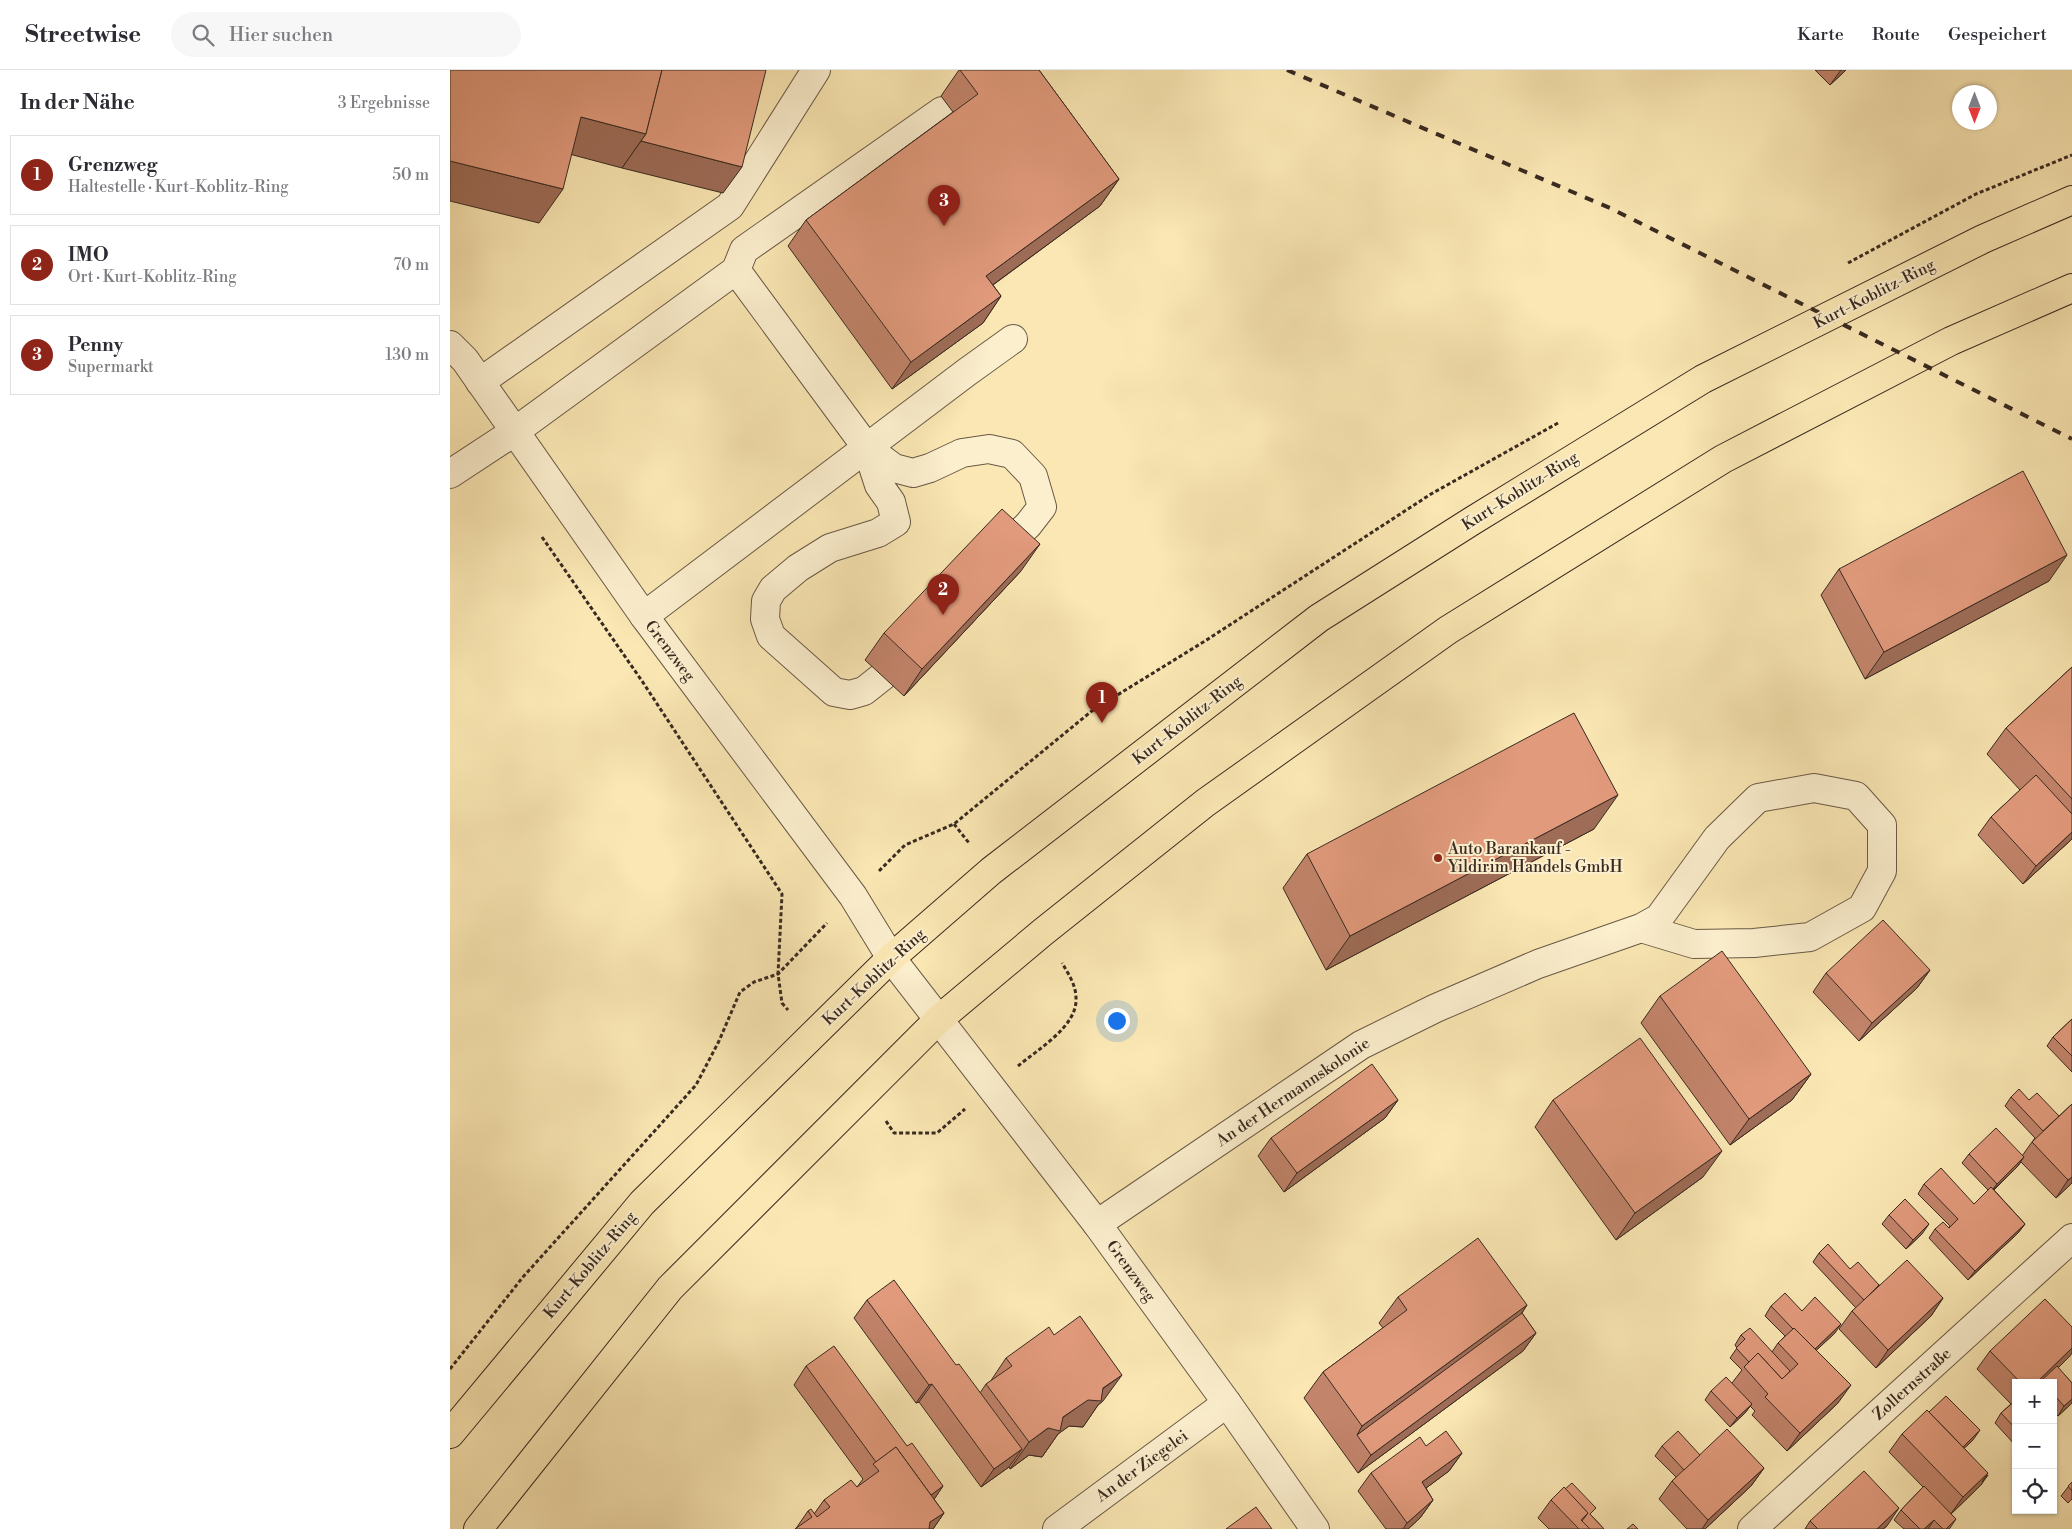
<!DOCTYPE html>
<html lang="de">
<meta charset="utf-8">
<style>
body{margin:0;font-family:"Libre Bodoni",serif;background:#f7f7f7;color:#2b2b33}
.controls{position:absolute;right:15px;bottom:15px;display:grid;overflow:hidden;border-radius:0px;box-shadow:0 1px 4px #0004}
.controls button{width:45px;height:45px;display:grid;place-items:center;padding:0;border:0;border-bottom:1px solid #e1e1e2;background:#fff;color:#2b2b33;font:25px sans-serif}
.compass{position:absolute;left:1502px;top:15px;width:45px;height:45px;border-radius:50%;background:#fff;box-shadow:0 1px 4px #0004;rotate:180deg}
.you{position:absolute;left:666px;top:950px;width:18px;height:18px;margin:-12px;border:4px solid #fff;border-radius:50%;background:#1a73e8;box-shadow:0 0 0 8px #1a73e833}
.badge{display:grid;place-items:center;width:32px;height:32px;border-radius:50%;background:#8f2418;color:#fff;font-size:16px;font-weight:700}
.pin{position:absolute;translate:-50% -41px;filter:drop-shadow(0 1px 2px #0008)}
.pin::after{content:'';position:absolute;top:26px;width:18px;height:15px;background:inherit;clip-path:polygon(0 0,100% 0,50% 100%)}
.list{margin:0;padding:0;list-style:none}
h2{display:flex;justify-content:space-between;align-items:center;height:65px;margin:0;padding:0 20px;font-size:21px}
h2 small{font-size:16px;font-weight:400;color:#7c7c81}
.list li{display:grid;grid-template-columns:32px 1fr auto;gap:15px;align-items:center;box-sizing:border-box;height:80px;margin:0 10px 10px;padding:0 10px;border:1px solid #e1e1e2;border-radius:0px}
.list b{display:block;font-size:19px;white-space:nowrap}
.list p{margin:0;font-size:16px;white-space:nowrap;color:#7c7c81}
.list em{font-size:16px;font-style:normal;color:#7c7c81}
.icon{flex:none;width:28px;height:28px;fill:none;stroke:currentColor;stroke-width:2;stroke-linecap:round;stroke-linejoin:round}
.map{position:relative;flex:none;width:1622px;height:1459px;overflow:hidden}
header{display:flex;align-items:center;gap:30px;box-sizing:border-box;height:70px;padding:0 25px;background:#fff;border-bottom:1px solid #e1e1e2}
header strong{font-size:24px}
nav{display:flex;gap:28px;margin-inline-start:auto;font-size:18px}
.search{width:350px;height:45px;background:#f7f7f7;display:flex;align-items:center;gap:12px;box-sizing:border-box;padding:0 18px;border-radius:28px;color:#7c7c81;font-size:19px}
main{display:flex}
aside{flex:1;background:#fff}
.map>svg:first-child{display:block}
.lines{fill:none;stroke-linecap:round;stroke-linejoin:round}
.minor-casing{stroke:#695946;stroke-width:30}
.major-casing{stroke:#392a21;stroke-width:30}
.path{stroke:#392a21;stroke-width:3;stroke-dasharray:4 2.5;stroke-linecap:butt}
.minor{stroke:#fcefce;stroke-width:28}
.major{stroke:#fae7b3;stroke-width:28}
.rail{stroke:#392a21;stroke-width:4;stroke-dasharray:9 9;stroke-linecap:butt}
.wall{fill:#c2846b;stroke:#392a21}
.shaded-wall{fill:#9e6c57;stroke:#392a21}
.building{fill:#e19a7c;stroke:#392a21}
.poi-dot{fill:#8f2418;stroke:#fcefce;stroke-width:2}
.labels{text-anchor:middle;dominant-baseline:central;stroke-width:4;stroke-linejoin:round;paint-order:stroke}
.street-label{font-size:16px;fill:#392a21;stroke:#fcefce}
.poi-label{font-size:16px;fill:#392a21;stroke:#fcefce;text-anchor:start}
</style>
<header>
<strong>Streetwise</strong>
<div class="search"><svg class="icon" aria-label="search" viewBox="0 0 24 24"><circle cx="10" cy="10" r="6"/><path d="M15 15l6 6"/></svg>Hier suchen</div>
<nav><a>Karte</a><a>Route</a><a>Gespeichert</a></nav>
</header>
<main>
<aside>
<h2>In der Nähe<small>3 Ergebnisse</small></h2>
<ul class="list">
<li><span class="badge">1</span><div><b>Grenzweg</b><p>Haltestelle · Kurt-Koblitz-Ring</p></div><em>50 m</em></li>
<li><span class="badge">2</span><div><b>IMO</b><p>Ort · Kurt-Koblitz-Ring</p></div><em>70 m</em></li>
<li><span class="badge">3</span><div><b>Penny</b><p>Supermarkt</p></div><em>130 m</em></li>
</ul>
</aside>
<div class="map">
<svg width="1622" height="1459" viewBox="0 0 1622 1459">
<rect width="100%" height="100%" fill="#fae7b3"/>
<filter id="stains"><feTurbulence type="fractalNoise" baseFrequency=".004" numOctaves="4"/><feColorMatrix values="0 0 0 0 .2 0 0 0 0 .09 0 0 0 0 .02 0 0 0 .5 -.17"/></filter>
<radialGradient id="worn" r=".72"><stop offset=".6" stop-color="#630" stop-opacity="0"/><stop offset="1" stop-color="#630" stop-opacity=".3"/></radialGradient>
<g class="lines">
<defs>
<g id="minor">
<path d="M286,200L417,378"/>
<path d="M0,275L15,290L194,546L403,826L441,888L647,1154L777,1333L865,1459"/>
<path d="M30,312L280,136L366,0"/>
<path d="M0,404L64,362L286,200L294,180L492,41"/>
<path d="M194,546L517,302L563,269"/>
<path d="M433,606L414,621L400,625L384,622L321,566L315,549L316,531L323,519L348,498L380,478L428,463L446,452L441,432L429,415L417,378L444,398L463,403L480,398L512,383L539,379L562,384L583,406L592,437L578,455L550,481"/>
<path d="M647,1154L911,975L986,938L1088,894L1191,858L1244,874L1304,873L1360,867L1412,838L1432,801V755L1406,726L1364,718L1308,728L1267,768L1209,848L1191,858"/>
<path d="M607,1459L777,1333"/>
<path d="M1302,1459L1622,1168"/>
</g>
<g id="major">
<path d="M0,1364L192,1133L441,888L541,801L869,548L1022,451L1253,309L1533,169L1622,130"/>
<path d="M28,1459L220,1218L488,950L593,862L755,733L998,560L1273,389L1501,271L1622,218"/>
</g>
</defs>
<!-- minor casing -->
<use href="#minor" class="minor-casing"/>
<!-- major casing -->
<use href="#major" class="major-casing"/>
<!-- path -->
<g class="path">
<path d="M1398,193L1526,124L1622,85"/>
<path d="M92,467L192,611L332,824L328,904L332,933L338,940"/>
<path d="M504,754L519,773"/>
<path d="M429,801L455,775L504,754L643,640L755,571L981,424L1108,353"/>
<path d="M568,996C587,980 628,956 626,928C626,915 618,903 612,893"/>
<path d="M436,1051L444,1063H487L515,1039"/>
<path d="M0,1299L73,1207L246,1015L269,971L290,922L304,912L328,904L377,853"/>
</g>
<!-- minor -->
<use href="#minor" class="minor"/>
<!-- major -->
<use href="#major" class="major"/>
<!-- rail -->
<path class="rail" d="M837,0L1160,138L1622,369"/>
</g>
<!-- wall -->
<g class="wall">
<path d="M509,0H589L669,109L650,136L543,215L551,226L533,253L442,319L338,176L356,150L503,42L491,26Z"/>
<path d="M1365,0H1396L1380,15Z"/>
<path d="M1389,499L1599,511L1415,609L1371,525Z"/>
<path d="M571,501L454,626L415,590L434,563Z"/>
<path d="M1622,597V769L1573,814L1528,765L1541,747L1570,720L1537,684L1556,658Z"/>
<path d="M1144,759L876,900L833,818L857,784Z"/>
<path d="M1480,900L1467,918L1409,971L1363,922L1376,903Z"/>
<path d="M1210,926L1361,1004L1342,1030L1280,1075L1191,953Z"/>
<path d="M1622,949V1002L1597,976L1603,967Z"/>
<path d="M1561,1027L1579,1030L1609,1046L1622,1034V1113L1606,1128L1571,1092L1567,1097L1544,1120L1575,1154L1568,1163L1518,1210L1479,1168L1485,1159L1499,1158L1500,1156L1468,1124L1474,1114L1524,1134L1538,1120L1512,1093L1519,1084L1572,1086L1582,1072L1585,1068L1555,1036Z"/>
<path d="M948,1030L935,1048L834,1122L808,1086L821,1068Z"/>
<path d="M1103,1030L1253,1107L1166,1170L1085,1057Z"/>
<path d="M1439,1145L1472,1164L1456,1179L1432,1154Z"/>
<path d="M1369,1183L1429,1215L1493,1228L1481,1246L1426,1298L1389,1259L1402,1241L1406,1238L1363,1192Z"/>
<path d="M948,1227L1077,1235L1072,1243L1086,1263L1073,1281L908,1403L854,1328L873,1302L933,1258L929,1253Z"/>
<path d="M417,1230L506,1295L530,1323L536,1314L540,1312L556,1288L653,1331L648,1335L633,1357L619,1356L608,1364L592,1387L579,1385L560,1399L559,1397L531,1417L469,1332L466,1333L404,1248Z"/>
<path d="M1321,1236L1352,1241L1385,1263L1366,1280L1388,1333L1337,1381L1302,1345L1305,1341L1300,1336L1295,1343L1280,1357L1255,1330L1261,1321L1282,1313L1292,1300L1280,1288L1287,1278L1285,1275L1291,1265L1322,1282L1328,1273L1335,1266L1315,1246Z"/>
<path d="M1540,1281L1620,1286L1608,1298L1622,1313V1333L1608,1346L1603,1341V1313H1566V1376L1545,1353L1551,1343L1561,1334L1527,1299Z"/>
<path d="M356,1296L457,1376L493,1416L484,1429L494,1443L483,1459H345L347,1457L358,1441L364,1444L374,1430L407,1417L413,1409L344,1315Z"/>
<path d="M1479,1342L1523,1370L1514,1378L1537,1404L1531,1415L1501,1444L1499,1459H1454L1444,1450L1451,1440L1473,1417L1439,1382L1452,1364Z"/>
<path d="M976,1376L1012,1383L999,1401L976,1418L983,1430L970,1448L958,1459H936L908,1421L921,1403Z"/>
<path d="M1212,1376L1250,1385L1314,1398L1301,1416L1255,1459H1237L1209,1429L1222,1411L1226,1407L1205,1386Z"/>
<path d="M1622,1412V1429L1618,1433L1611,1426Z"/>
<path d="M1101,1430L1141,1445L1154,1459H1099L1088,1448Z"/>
<path d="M1360,1451L1437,1456L1433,1459H1355Z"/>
</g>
<!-- shaded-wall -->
<g class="shaded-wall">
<path d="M1391,0H1396L1380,15Z"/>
<path d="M131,47L196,64L172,98L108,81Z"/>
<path d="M191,71L292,97L273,123L172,98Z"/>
<path d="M0,91L113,119L89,153L0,131Z"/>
<path d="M669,109L650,136L518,233L536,206Z"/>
<path d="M551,226L533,253L442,319L461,292Z"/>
<path d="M590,474L571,501L454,626L472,599Z"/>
<path d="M1617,485L1599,511L1415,609L1434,582Z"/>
<path d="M1168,725L1144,759L876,900L900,866Z"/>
<path d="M1622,762V769L1573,814L1586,796Z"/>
<path d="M1480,900L1467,918L1409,971L1422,953Z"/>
<path d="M1361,1004L1342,1030L1280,1075L1299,1049Z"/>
<path d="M948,1030L935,1048L834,1122L847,1103Z"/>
<path d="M1272,1081L1253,1107L1166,1170L1185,1143Z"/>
<path d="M1574,1087L1567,1097L1540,1123L1547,1114Z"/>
<path d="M1622,1107V1113L1606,1128L1618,1110Z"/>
<path d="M1479,1154L1472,1164L1456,1179L1463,1170Z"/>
<path d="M1575,1154L1568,1163L1518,1210L1525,1201Z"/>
<path d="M1493,1228L1481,1246L1426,1298L1438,1280Z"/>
<path d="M1077,1235L1059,1262L907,1365L912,1356Z"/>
<path d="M1391,1254L1385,1263L1357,1289L1364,1280Z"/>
<path d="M1086,1263L1073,1281L908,1403L921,1385Z"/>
<path d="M1622,1278V1283L1620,1286L1593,1313L1591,1311L1590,1313H1586Z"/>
<path d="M672,1305L653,1331L648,1335L633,1357L619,1356L608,1364L592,1387L579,1385L560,1399L579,1372Z"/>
<path d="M482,1314L469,1332L466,1333L479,1315Z"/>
<path d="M1401,1315L1388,1333L1337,1381L1350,1363Z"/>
<path d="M1622,1329V1333L1608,1346L1614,1336Z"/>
<path d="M1302,1334L1295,1343L1280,1357L1287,1348Z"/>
<path d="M1530,1360L1523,1370L1505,1387L1512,1378Z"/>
<path d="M572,1379L559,1397L531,1417L544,1399Z"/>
<path d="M1012,1383L999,1401L960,1430L972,1412Z"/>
<path d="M1314,1398L1301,1416L1255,1459H1252L1258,1450Z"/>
<path d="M1538,1403L1532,1412L1538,1405L1531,1415L1500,1445L1513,1427Z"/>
<path d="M493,1416L481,1434L466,1436Z"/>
<path d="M983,1430L970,1448L958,1459H953L957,1453Z"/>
<path d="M1449,1438L1437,1456L1433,1459H1427Z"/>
<path d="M494,1443L483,1459H476L480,1452Z"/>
<path d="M1506,1449L1500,1458L1499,1459H1496Z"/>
<path d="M1484,1450L1478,1459H1474Z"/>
</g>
<!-- building -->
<g class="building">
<path d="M0,0H212L196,64L131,47L113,119L0,91Z"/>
<path d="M212,0H316L292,97L191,71L196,64Z"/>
<path d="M510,0H589L669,109L536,206L551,226L461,292L356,150L528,24Z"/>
<path d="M1573,401L1617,485L1434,582L1389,499Z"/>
<path d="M552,439L590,474L472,599L434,563Z"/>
<path d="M1622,597V729L1556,658Z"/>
<path d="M1124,643L1168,725L900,866L857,784Z"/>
<path d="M1586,705L1622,744V762L1586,796L1541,747Z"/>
<path d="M1433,850L1480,900L1422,953L1376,903Z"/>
<path d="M1272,881L1361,1004L1299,1049L1210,926Z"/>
<path d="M1622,949V986L1603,967Z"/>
<path d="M1190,968L1272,1081L1185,1143L1103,1030Z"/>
<path d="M922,994L948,1030L847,1103L821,1068Z"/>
<path d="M1569,1019L1579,1030L1587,1023L1609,1046L1593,1061L1561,1027Z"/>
<path d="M1622,1034V1107L1618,1110L1582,1072Z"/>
<path d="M1546,1058L1574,1087L1547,1114L1519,1084Z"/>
<path d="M1491,1098L1524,1134L1541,1117L1575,1154L1525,1201L1485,1159L1493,1152L1499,1158L1508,1149L1474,1114Z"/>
<path d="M1455,1129L1479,1154L1463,1170L1439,1145Z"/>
<path d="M1028,1168L1077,1235L912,1356L873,1302L957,1240L948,1227Z"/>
<path d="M1378,1174L1400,1199L1408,1192L1429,1215L1414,1230L1369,1183Z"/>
<path d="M1457,1190L1493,1228L1438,1280L1402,1241Z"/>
<path d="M444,1210L506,1295L509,1294L572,1379L544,1399L482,1314L479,1315L417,1230Z"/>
<path d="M1335,1223L1352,1241L1365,1227L1391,1254L1365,1279L1344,1258L1343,1259L1321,1236Z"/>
<path d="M1595,1229L1622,1257V1278L1586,1313H1571L1540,1281Z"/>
<path d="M1072,1243L1086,1263L921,1385L907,1365Z"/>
<path d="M630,1246L672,1305L653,1318L651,1331L638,1330L613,1347L610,1361L598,1358L579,1372L536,1314L562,1296L556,1288L599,1257L604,1265Z"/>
<path d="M1300,1258L1340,1301L1332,1309L1308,1283L1299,1292L1286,1278L1295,1269L1291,1265Z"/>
<path d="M1344,1258L1401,1315L1350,1363L1315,1327L1318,1324L1294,1297L1308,1283L1332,1309L1348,1294L1328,1273Z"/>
<path d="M384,1276L457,1376L462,1373L493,1416L481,1425L446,1377L426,1392L356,1296Z"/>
<path d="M1607,1296L1622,1313V1329L1614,1336L1603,1324V1313H1593L1591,1311Z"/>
<path d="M1276,1307L1302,1334L1287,1348L1261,1321Z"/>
<path d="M1496,1326L1530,1360L1513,1377L1479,1342Z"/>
<path d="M1566,1330V1359L1551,1343Z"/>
<path d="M1477,1340L1538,1403L1513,1427L1452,1364Z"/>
<path d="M1277,1359L1314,1398L1258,1450L1222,1411Z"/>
<path d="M996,1361L1012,1383L972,1412L983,1430L957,1453L921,1403L970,1367L976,1376Z"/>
<path d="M1228,1361L1250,1385L1234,1400L1212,1376Z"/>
<path d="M446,1377L494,1443L480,1452L479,1459H345L362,1447L358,1441L361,1439L367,1447L380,1437L374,1430L401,1410L407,1417L429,1401L423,1394Z"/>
<path d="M1414,1401L1449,1438L1427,1459H1368L1360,1451Z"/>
<path d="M1622,1412V1421L1618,1416Z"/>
<path d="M1122,1413L1146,1438L1140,1444L1154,1459H1140L1132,1451L1138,1443L1115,1419Z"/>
<path d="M1474,1416L1506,1449L1496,1459H1493L1484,1450L1474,1459H1470L1451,1440Z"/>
<path d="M1114,1417L1138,1443L1131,1450L1140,1459H1129L1101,1430Z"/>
<path d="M806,1437L822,1459H776Z"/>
<path d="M1183,1454L1188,1459H1177Z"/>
</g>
<!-- markers -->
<circle class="poi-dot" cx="988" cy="788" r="5"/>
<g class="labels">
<!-- street labels -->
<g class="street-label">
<text transform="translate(1424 224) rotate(-27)">Kurt-Koblitz-Ring</text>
<text transform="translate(1070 421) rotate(-32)">Kurt-Koblitz-Ring</text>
<text transform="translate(220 581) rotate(53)">Grenzweg</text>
<text transform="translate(737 650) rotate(-38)">Kurt-Koblitz-Ring</text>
<text transform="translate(424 907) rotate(-43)">Kurt-Koblitz-Ring</text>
<text transform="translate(843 1022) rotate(-34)">An der Hermannskolonie</text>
<text transform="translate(140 1195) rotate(-50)">Kurt-Koblitz-Ring</text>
<text transform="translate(681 1201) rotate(54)">Grenzweg</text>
<text transform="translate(1462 1314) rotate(-42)">Zollernstraße</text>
<text transform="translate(692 1396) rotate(-36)">An der Ziegelei</text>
</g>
<!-- poi labels -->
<g class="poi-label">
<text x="998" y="779">Auto Barankauf -<tspan x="998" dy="18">Yildirim Handels GmbH</tspan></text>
</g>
</g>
<rect width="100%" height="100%" filter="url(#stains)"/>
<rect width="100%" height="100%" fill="url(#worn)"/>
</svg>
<div class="controls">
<button>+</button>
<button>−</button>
<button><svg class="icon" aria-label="locate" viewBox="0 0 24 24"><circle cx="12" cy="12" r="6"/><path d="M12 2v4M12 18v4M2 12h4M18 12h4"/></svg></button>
</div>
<svg class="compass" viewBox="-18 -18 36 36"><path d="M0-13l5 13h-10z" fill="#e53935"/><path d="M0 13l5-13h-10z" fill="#7c7c81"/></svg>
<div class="you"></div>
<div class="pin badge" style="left:652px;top:653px">1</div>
<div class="pin badge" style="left:493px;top:545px">2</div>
<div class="pin badge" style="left:494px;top:156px">3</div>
</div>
</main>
